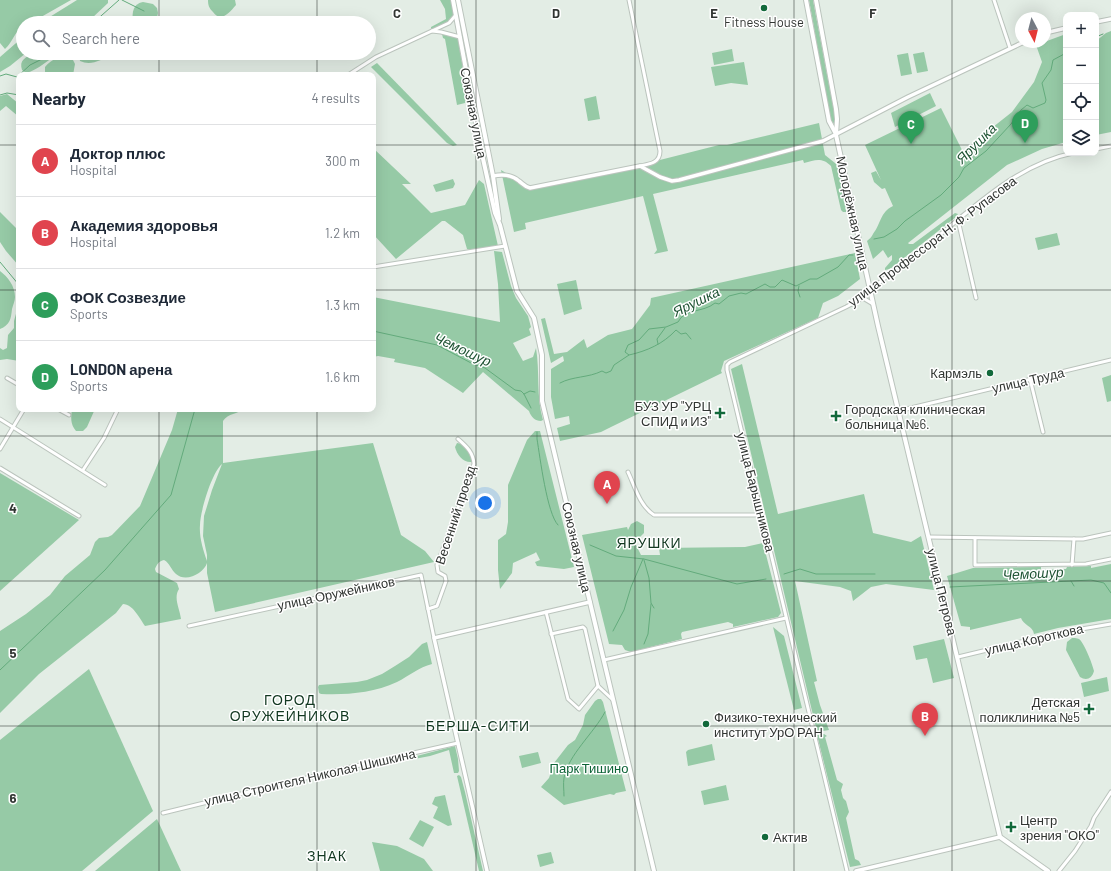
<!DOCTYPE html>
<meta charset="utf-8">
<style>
body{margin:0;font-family:Barlow,sans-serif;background:#f6f6f7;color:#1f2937}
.controls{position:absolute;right:12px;top:12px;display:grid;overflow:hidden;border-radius:8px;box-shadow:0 4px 16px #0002}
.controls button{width:36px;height:36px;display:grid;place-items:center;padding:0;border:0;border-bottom:1px solid #e0e1e3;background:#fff;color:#1f2937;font:20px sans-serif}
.compass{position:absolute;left:1015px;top:12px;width:36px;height:36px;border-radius:50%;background:#fff;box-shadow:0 4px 16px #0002;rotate:173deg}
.you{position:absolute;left:485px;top:503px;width:14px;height:14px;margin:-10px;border:3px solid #fff;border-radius:50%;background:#1a73e8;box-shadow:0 0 0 6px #1a73e833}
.badge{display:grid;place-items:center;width:26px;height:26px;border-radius:50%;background:#7c3aed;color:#fff;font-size:13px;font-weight:700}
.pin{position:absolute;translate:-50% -33px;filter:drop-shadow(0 1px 2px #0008)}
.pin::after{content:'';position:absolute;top:21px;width:14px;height:12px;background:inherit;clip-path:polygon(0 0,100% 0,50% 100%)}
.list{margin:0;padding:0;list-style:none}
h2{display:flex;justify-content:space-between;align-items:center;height:52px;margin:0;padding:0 16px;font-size:17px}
h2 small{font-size:13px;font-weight:400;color:#747a83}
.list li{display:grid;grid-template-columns:26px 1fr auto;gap:12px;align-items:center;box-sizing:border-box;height:72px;padding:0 16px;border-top:1px solid #e0e1e3}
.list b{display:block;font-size:15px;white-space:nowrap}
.list p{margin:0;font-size:13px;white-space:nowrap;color:#747a83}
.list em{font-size:13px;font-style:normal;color:#747a83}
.icon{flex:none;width:22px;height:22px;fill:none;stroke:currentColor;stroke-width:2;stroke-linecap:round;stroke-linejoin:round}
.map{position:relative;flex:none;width:1111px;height:871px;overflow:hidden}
.search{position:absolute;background:#fff;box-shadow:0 4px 16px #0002;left:16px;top:16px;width:360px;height:44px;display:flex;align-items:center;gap:10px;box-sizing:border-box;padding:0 14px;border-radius:22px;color:#747a83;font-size:15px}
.panel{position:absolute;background:#fff;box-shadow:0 4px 16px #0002;left:16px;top:72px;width:360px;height:340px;border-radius:8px}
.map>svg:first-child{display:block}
.green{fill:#96caa6;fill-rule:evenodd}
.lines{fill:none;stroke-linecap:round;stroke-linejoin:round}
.stream{stroke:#63ab7c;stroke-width:1}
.minor-casing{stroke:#bbc4bd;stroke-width:5}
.tertiary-casing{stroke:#bbc4bd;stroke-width:5.5}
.secondary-casing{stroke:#bbc4bd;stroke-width:6}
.minor{stroke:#fff;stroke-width:3}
.tertiary{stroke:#fff;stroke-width:3.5}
.secondary{stroke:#fff;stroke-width:4}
.grid{fill:none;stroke:#313532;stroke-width:1;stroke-opacity:0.55}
.poi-dot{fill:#12693b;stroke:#fff;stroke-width:1.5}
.labels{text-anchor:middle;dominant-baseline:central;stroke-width:3;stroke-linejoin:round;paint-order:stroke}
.poi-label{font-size:13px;fill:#313532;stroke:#fff;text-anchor:start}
.street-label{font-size:13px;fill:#313532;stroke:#fff}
.park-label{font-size:13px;fill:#0c6336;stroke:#fff}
.water-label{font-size:14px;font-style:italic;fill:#1e5333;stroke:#fff}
.neighbourhood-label{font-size:14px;letter-spacing:1px;fill:#123821;stroke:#fff}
.grid-label{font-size:13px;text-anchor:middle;font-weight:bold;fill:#313532;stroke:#fff;stroke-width:3;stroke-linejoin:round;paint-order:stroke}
</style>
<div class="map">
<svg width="1111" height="871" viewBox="0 0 1111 871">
<rect width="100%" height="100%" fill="#e3ede5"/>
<!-- green -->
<g class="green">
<path d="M0,0H71L34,21L31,23H23V27C14,32 13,42 5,49L0,43Z"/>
<path d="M77,0H108V3L91,19L81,23H40Z"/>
<path d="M208,0H235L236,5C229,13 221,23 213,12C209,8 208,5 208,0Z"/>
<path d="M440,0H451L454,16L451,21L432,29H431V27L446,19L445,9Z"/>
<path d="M809,0H813L836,122L833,123H831Z"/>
<path d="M143,2L153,4L157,8L158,13L156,23H133C132,14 132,4 143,2Z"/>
<path d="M1111,31V132L1096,135V41L1106,33Z"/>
<path d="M442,34L457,38L458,39L469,104L465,103L457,105L445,39L443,38Z"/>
<path d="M1066,34V142L1042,149L1007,165L908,243L909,244H913L955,213L958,214L956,217L890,269L885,270V268L892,260V255L888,258L883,250L873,259L867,241C869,239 872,237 873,234C881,224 880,212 893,206L885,188L882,189L874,182L871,173L876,171L881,180L865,145L941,108L964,154L988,131L1012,112L1034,82L1042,62L1036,45Z"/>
<path d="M23,37V53H26L10,66L0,72V57Z"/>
<path d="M732,49L734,61L714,65L712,53Z"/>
<path d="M924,52L928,71L917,73L913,54Z"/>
<path d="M33,53H61C49,58 39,70 26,73L22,70C19,60 25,58 33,53Z"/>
<path d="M86,53H113L112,55C101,60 91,66 80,61L79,56Z"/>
<path d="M908,53L912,74L901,76L897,55Z"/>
<path d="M71,56L75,64L73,75H45V67C52,58 60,57 71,56Z"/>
<path d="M744,62L748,85L731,83L715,86L711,67Z"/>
<path d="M377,63L457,145L453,146L447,143L371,67Z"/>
<path d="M930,93L936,106L895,127L891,113Z"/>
<path d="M7,94L19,104V117L6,106L0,111V96Z"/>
<path d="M596,96L600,119L588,121L584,99Z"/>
<path d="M819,123L825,155L840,167L849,209L846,212H843L841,210L831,166C822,157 815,160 804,163L803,160L653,194L668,251L654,254L657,250L643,196L525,223L526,229L514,232L501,170L529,187L652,162L719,145H727Z"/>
<path d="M373,148L411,184H402L431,213L465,205L479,180L484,184L498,246L470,250L467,249L463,235L445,221H442L396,259L373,234Z"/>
<path d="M453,179L455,184L453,188L436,192L433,185Z"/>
<path d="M0,212L19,231V266L6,251L0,242Z"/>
<path d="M1057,233L1060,245L1038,250L1035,238Z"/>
<path d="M494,251L502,252L511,286L516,298L528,316L531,327L529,329L531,335L513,343L523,361L533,357L536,348C540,372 536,396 543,420L541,421C535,421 531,417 529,411L483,372L463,393L425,368L394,362L395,359L378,356L373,357V297L500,322L498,284Z"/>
<path d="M855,253L860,279L838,296L823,303L818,318L724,361L721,371L722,373L611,427L601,432L560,441L557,428L570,424L569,416L555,419L551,397V369L564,361L563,356L551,363L541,319L545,318L554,354L567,352L584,339L587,348L608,335L632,329L650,305L651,298Z"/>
<path d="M0,271C8,277 15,286 15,297C15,301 13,305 12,309C11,319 10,325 0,329Z"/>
<path d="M576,280L582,309L564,315L557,284Z"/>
<path d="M19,303V361L7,359L0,360V348L3,350L7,348L8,335L14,328V321Z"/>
<path d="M742,364L778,514L864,494L873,533L911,542L921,536L934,590L886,584L871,587L853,601L851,591L840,587L795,581L817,681L814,682L820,705L829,730L817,732L731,369Z"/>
<path d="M1111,375V401L1107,402L1102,378Z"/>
<path d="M72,409H95L87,427L83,431H76C70,424 71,417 72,409Z"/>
<path d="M178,409H244C238,414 228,413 223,421V463L373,443L401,535L425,551L434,562L215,612L207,573V563C204,573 186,583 176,574C171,570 170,563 164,560C159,561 157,564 155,569L156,572L177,583L179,589C173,598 180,609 181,619L145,626C140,619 133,604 123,604L116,613L39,674L0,713V631L26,614L50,595L65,576L90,555L95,542L99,538L108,537L112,535L140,506L172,430ZM222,464L212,490L204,516L203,536L207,555V561C203,550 199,537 200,525C200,512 212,472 222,464Z"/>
<path d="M535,431H540L574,567L564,569L537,566L535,562L540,560L536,552L535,553L513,563L512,573L500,589L498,570V540L506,534L508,522V485L527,440Z"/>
<path d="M457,443L462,444L471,454L472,462C463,463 457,455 455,447Z"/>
<path d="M0,473L79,520L0,591Z"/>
<path d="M637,521L644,525V533L640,537H632L641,555H660L659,548L745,547L763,543L781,613L778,617L733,627V624L728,622L682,632L681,634L682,639L631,652L625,650L622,645L609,644L582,535L627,527L628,530L631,524Z"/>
<path d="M1111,564V619L1058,628L1034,634C1033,626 1023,625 1021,618L970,630V627L961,626L947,576L973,568L1041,567V570L1066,569L1067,567L1091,566V568Z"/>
<path d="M773,627L784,636L802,708L794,710Z"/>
<path d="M1072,638C1076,638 1079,638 1081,641C1086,648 1092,663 1094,671C1092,679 1086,681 1080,677L1066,650L1067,642Z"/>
<path d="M944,639L954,678L933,683L927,658L916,660L913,646Z"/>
<path d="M427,642L432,664C419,667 409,676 397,682C373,693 347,695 321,694L319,693L318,687L319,685L357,682L367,680L382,674L395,666L409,657L422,644Z"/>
<path d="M89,669L153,811L82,871H0V740Z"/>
<path d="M1107,677L1109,691L1084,697L1081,683Z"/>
<path d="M598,699H601L603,702L626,791L616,793L614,795L610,794L564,805L541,787L549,778L554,763L568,745L575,740L583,725L585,715L595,701Z"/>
<path d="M824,734L827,736L825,737L837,780L843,784L841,790L843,798L846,801L849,812L846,818L855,859L859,861L861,865L850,867L817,735Z"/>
<path d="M712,744L715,760L688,766L686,752L688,750Z"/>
<path d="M455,746L458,759L459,771L458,773H454L449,750L430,756L409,760V758Z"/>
<path d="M538,752L541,763L522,768L519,756Z"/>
<path d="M459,775L461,777L465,792L483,871H479L457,776Z"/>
<path d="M726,785L729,800L704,805L701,791Z"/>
<path d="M445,795L452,825L448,826L433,818L438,807L432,804L435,797Z"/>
<path d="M157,819L181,871H95Z"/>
<path d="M420,820L434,827L423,847L409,839Z"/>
<path d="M372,842L397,846L424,859L433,871H380Z"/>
<path d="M551,852L554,863L540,867L537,855Z"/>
</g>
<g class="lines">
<!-- stream -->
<g class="stream">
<path d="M122,0L144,11"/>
<path d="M93,23L119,0"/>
<path d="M1096,37L1103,34"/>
<path d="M0,76L6,74L17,77L30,65L54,53"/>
<path d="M0,95L7,93L19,95"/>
<path d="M874,239L884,237L897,229L905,221L941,195L959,177L964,168L986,151L1011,124L1021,110L1027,105L1033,108L1045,103L1046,100L1042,83L1051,70L1053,60L1066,53"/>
<path d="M0,262L19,285"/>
<path d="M799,286L798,291L800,297"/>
<path d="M373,331L437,345L473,364L485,368L515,390L521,391L524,394L531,408"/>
<path d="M658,344L657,339L665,328"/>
<path d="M629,355C647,351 663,344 676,330L681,334L686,333L691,339"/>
<path d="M560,383C573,376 588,378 602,371L606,373L611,371L614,365L629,355L625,352L628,345L639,340L649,329L666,327L678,322C685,308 703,313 715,303L719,304L729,296L741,293L746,294L765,284L770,287H775L782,280L796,286L810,279H817L838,267L849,255H853"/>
<path d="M524,394L530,391L535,392"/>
<path d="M537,432V439C540,457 547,514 558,525"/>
<path d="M590,545L616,556L644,559L737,584L766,579"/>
<path d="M644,560L649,578L651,603L654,608"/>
<path d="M784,574L800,569L816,574H875"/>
<path d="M1071,581L1074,586"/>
<path d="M950,587L1091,580L1104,583L1111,593"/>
<path d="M613,631L624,610L631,587L643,559"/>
<path d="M644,644L648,634L651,604"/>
<path d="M0,670L105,570L171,495L195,409"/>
<path d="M564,796C564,790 563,784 564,778C568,755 594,733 605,712"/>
</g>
<defs>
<g id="minor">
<path d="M629,0L660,151C660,163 650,164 640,166"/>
<path d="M994,0L1010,48"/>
<path d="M432,31L441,32L460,37"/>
<path d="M348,75L376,57L449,23L455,16"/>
<path d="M1096,149L1111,146"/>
<path d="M958,220L976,298"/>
<path d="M373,267L505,246"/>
<path d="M863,298L873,304"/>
<path d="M7,378L19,385"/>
<path d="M1030,379L1043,432"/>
<path d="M58,409L69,415"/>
<path d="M898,411L1111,360"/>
<path d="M0,419L105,485"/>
<path d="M0,449L24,409"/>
<path d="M0,468L79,516"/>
<path d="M83,470L104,438L118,409"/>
<path d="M628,472C635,487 640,506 654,515H762"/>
<path d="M929,537L1074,539H1083L1111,533"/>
<path d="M975,538V565L1086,564L1111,559"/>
<path d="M1072,565L1074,539"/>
<path d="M428,609L437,606L446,581L445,576L438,572L437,565L474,464C473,452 467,447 458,439"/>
<path d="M546,612L568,699L579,709L598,686"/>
<path d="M189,626L421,575L434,638"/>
<path d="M551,634L583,627L585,629L598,686L613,700"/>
<path d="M958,657L1058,633L1111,624"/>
<path d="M604,660L786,618"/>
<path d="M163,813L351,767L458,743"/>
<path d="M847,871L727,370V365L730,362L846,307L863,298C883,277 908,260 931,242C973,208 1018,164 1073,153"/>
<path d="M1059,871L1075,851L1091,826L1094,818L1111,792"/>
</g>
<g id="tertiary">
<path d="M1096,22L1111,19"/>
<path d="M1045,33L1066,28"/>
<path d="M493,176C502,174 511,174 519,181C523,184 525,187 530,188L640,166L660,177L672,181L679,180L823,141L908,97L1024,42"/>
<path d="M487,871L434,638L590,602"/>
<path d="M856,871L1000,837"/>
</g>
<g id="secondary">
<path d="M453,0L480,145L495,213L500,225L517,291L534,318L542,355V401L654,871"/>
<path d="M458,0L493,176L499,219"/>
<path d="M806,0L829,121L836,134"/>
<path d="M816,0L836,109L837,119L836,135L878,326L1000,837L1048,871"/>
</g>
</defs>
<!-- minor casing -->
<use href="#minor" class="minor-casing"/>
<!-- tertiary casing -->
<use href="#tertiary" class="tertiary-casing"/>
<!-- secondary casing -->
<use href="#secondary" class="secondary-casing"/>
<!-- minor -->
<use href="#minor" class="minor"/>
<!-- tertiary -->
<use href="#tertiary" class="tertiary"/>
<!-- secondary -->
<use href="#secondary" class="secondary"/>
</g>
<!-- grid -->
<path class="grid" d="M159,0V23M317,0V23M476,0V871M635,0V871M794,0V871M952,0V871M159,53V75M317,53V75M0,145H19M373,145H1066M1096,145H1111M0,290H19M373,290H1111M159,409V871M317,409V871M0,436H1111M0,581H1111M0,726H1111"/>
<!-- markers -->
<g class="poi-dot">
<circle cx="764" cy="8" r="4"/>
<circle cx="990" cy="373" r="4"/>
<path d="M718 407h4v4h4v4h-4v4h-4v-4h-4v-4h4z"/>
<path d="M834 410h4v4h4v4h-4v4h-4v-4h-4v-4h4z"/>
<path d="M1087 703h4v4h4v4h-4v4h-4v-4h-4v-4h4z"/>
<circle cx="706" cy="724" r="4"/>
<path d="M1009 821h4v4h4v4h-4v4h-4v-4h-4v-4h4z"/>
<circle cx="765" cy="837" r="4"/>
</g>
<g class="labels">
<!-- poi labels -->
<g class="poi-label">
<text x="764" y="22" text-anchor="middle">Fitness House</text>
<text x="982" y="373" text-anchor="end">Кармэль</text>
<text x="711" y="406" text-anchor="end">БУЗ УР "УРЦ<tspan x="711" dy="15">СПИД и ИЗ"</tspan></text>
<text x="845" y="409">Городская клиническая<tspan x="845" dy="15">больница №6.</tspan></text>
<text x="1080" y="702" text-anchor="end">Детская<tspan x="1080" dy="15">поликлиника №5</tspan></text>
<text x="714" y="717">Физико-технический<tspan x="714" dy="15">институт УрО РАН</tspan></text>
<text x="1020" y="820">Центр<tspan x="1020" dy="15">зрения "ОКО"</tspan></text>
<text x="773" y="837">Актив</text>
</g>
<!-- street labels -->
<g class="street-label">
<text transform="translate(474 113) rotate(79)">Союзная улица</text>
<text transform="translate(853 213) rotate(78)">Молодёжная улица</text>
<text transform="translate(932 241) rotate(-37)">улица Профессора Н. Ф. Рупасова</text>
<text transform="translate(1028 380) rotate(-13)">улица Труда</text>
<text transform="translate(756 492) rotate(76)">улица Барышникова</text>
<text transform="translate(455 515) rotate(-72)">Весенний проезд</text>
<text transform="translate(577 547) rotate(77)">Союзная улица</text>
<text transform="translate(942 592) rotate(76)">улица Петрова</text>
<text transform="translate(336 593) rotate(-12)">улица Оружейников</text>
<text transform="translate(1034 639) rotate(-13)">улица Короткова</text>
<text transform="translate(310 777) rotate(-13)">улица Строителя Николая Шишкина</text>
</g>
<!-- park labels -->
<g class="park-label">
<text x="589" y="768">Парк Тишино</text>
</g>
<!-- water labels -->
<g class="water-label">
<text transform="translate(976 143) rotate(-45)">Ярушка</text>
<text transform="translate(696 301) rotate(-26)">Ярушка</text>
<text transform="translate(463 349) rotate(25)">Чемошур</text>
<text transform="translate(1033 573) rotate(-3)">Чемошур</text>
</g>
<!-- neighbourhood labels -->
<g class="neighbourhood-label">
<text x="649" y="542">ЯРУШКИ</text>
<text x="290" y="699">ГОРОД<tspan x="290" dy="16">ОРУЖЕЙНИКОВ</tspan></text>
<text x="478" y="725">БЕРША-СИТИ</text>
<text x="327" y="855">ЗНАК</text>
</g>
</g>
<g class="grid-label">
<text x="397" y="18">C</text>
<text x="556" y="18">D</text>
<text x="714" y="18">E</text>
<text x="873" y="18">F</text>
<text x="13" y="513">4</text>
<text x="13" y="658">5</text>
<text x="13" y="803">6</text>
</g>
</svg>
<div class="controls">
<button>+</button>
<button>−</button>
<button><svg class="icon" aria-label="locate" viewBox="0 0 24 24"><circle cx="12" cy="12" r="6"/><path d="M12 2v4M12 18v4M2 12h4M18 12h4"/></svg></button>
<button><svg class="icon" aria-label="layers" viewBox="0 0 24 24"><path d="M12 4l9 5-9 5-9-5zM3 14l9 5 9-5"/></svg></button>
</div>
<svg class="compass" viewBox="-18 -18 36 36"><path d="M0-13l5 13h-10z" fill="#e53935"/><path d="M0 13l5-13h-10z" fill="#747a83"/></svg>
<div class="you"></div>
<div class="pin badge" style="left:607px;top:504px;background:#e0444e">A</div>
<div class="pin badge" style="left:925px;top:736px;background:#e0444e">B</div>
<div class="pin badge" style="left:911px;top:144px;background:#2e9e5b">C</div>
<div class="pin badge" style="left:1025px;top:143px;background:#2e9e5b">D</div>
<div class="search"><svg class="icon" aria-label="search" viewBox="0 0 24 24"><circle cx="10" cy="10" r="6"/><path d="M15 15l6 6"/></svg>Search here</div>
<section class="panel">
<h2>Nearby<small>4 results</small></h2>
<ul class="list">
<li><span class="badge" style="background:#e0444e">A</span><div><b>Доктор плюс</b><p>Hospital</p></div><em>300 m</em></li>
<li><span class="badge" style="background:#e0444e">B</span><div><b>Академия здоровья</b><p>Hospital</p></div><em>1.2 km</em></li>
<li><span class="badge" style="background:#2e9e5b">C</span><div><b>ФОК Созвездие</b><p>Sports</p></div><em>1.3 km</em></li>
<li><span class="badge" style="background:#2e9e5b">D</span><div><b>LONDON арена</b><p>Sports</p></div><em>1.6 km</em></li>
</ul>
</section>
</div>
